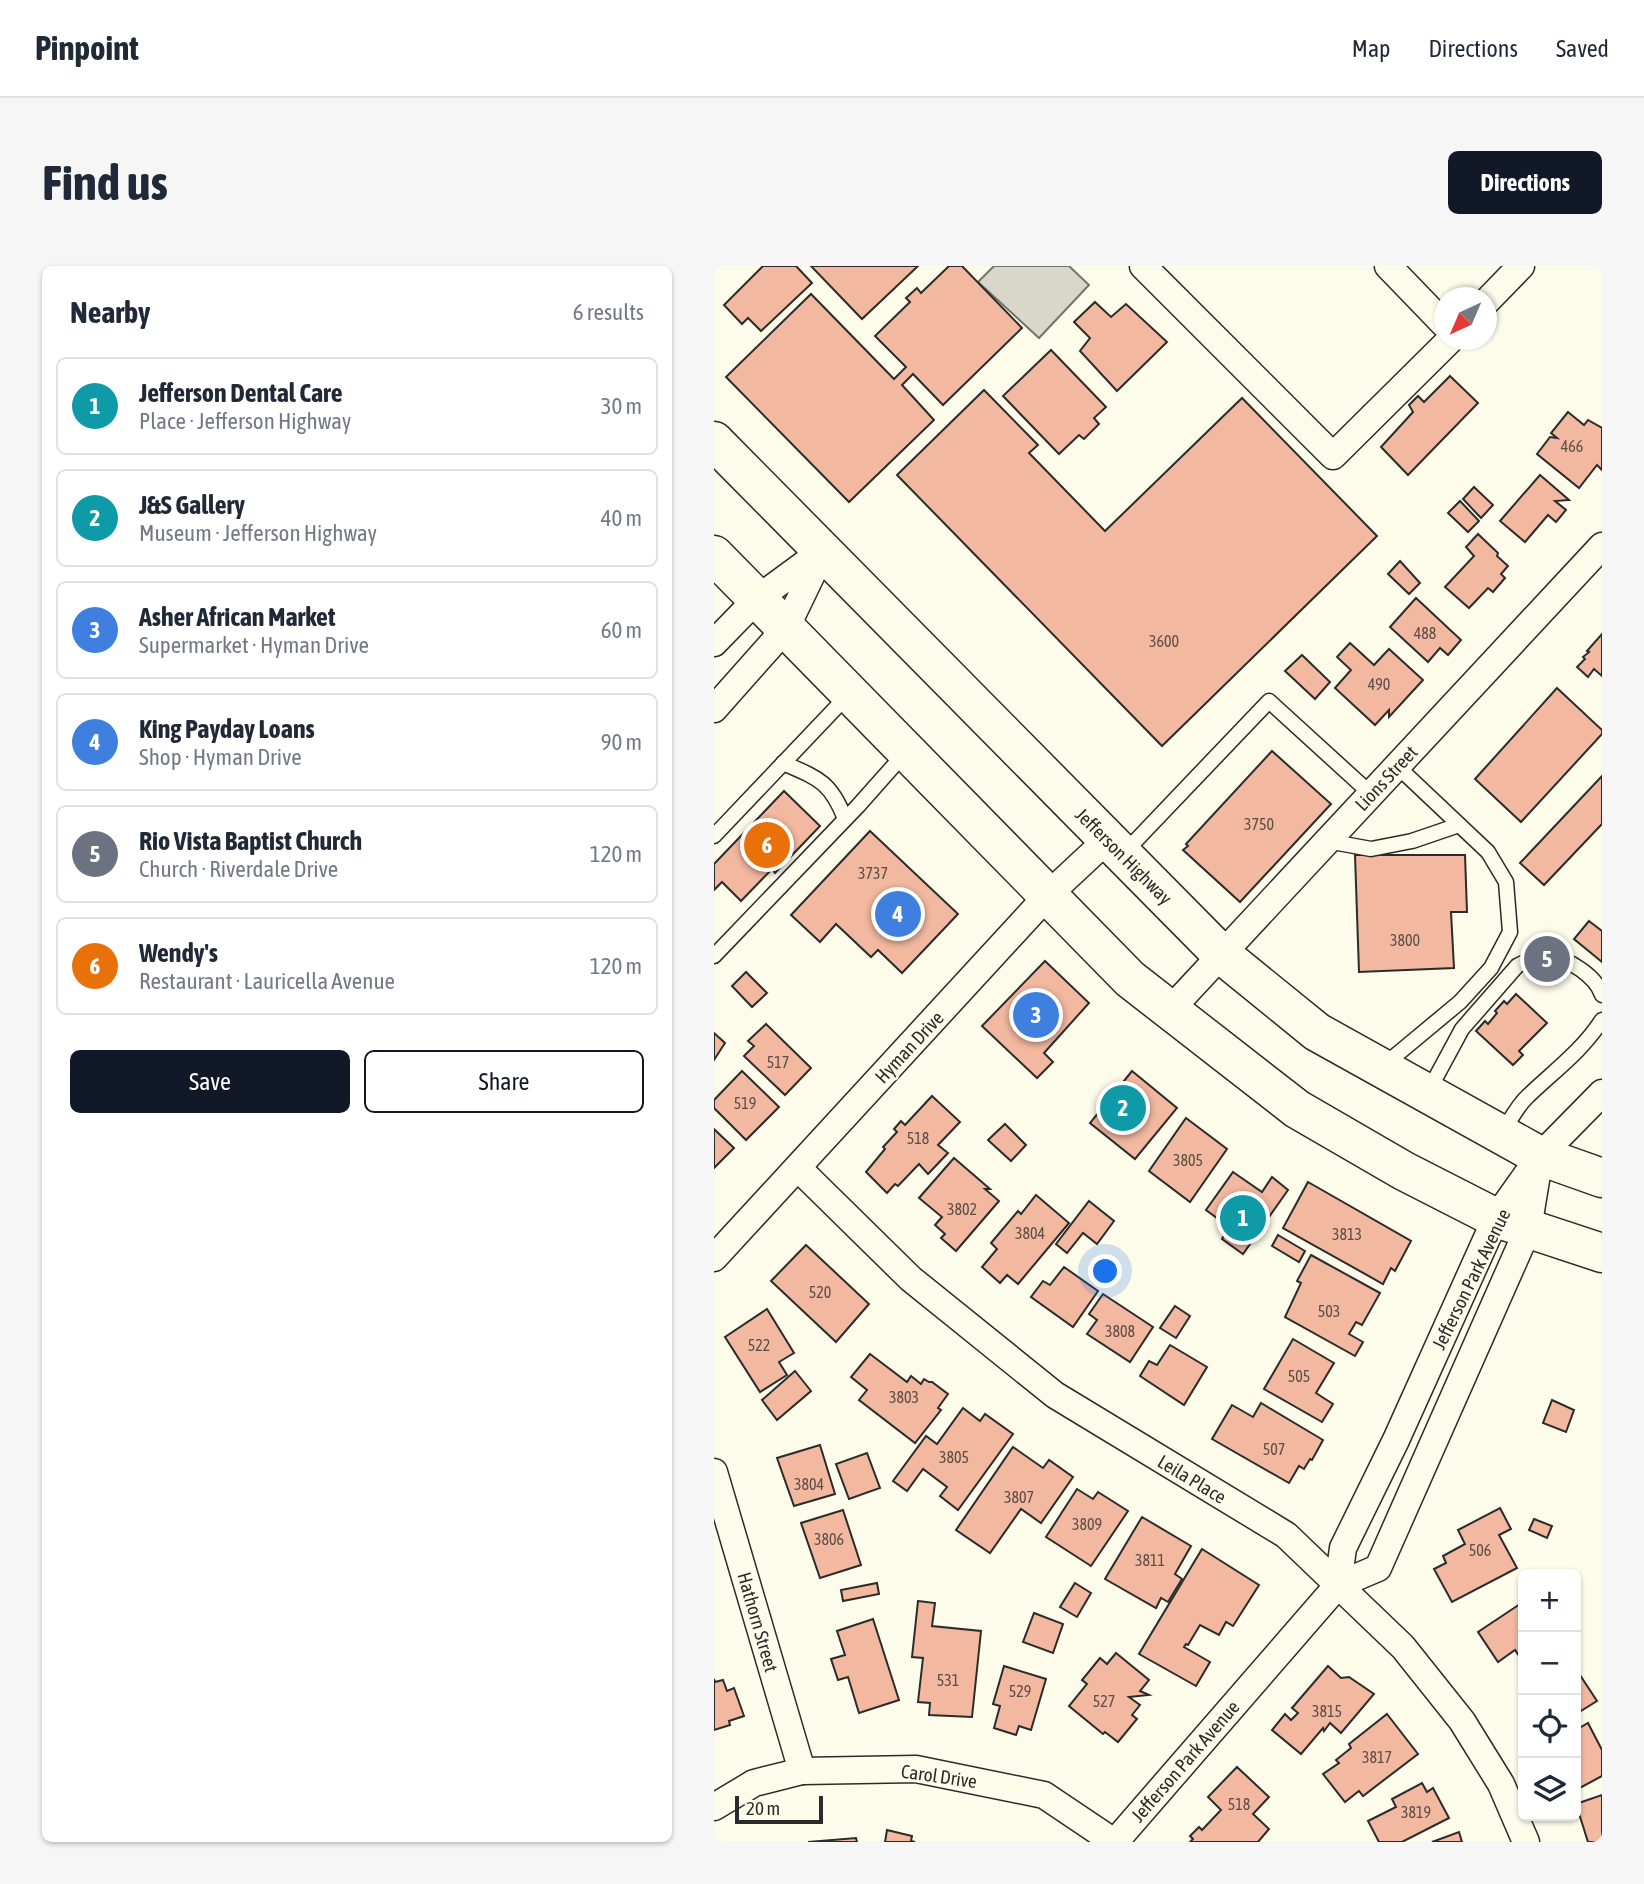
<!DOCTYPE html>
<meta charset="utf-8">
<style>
body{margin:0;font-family:"Asap Condensed",sans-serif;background:#f6f6f7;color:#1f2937}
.controls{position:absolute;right:21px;bottom:21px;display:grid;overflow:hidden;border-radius:10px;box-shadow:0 2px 5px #0004}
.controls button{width:63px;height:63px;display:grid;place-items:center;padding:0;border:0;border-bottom:2px solid #e0e1e3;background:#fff;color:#1f2937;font:35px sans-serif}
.compass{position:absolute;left:720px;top:21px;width:63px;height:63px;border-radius:50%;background:#fff;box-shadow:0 2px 5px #0004;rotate:224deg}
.scale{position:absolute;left:21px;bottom:18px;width:88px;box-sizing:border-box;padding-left:7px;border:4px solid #2b2b2b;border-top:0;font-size:19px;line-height:24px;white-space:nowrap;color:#2b2b2b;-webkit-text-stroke:5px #fdfbea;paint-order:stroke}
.you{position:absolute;left:392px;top:1006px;width:24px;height:24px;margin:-18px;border:5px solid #fff;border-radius:50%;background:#1a73e8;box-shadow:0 0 0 10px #1a73e833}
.badge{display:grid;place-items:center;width:46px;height:46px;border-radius:50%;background:#111827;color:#fff;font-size:23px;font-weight:700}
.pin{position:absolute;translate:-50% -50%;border:4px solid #fff;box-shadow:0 2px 7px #0006}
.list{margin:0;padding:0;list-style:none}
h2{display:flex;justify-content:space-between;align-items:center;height:91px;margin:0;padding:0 28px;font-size:30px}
h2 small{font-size:23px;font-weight:400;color:#747a83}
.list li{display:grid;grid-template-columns:46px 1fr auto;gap:21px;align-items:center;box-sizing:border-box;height:98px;margin:0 14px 14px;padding:0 14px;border:2px solid #e0e1e3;border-radius:10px}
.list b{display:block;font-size:26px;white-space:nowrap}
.list p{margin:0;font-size:23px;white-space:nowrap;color:#747a83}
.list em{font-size:23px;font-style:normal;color:#747a83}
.actions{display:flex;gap:14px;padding:21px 28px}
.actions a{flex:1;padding:16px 0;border:2px solid #111827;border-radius:10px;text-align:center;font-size:24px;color:#111827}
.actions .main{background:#111827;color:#fff}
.icon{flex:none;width:38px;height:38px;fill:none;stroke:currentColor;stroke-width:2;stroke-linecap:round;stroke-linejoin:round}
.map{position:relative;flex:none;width:888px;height:1576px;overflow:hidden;border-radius:10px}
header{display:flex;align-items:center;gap:42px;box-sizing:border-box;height:98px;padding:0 35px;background:#fff;border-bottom:2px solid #e0e1e3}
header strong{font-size:33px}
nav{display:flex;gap:38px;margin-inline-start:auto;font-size:24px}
.intro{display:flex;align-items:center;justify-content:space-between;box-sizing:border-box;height:168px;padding:0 42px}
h1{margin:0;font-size:49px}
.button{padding:18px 32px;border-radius:10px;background:#111827;color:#fff;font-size:24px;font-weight:700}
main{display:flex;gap:42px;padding:0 42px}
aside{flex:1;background:#fff;border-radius:10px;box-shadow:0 2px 5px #0004}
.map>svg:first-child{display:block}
.water{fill:#d8d7c9;stroke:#74746e;stroke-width:2}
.building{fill:#f2b8a0;stroke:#2b2b2b;stroke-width:2}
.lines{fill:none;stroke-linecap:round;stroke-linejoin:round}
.lane-casing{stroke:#2b2b2b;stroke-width:17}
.street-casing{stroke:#2b2b2b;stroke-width:29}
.primary-casing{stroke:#2b2b2b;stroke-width:41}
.lane{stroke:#fdfbea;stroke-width:14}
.street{stroke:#fdfbea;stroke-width:26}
.primary{stroke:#fdfbea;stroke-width:38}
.labels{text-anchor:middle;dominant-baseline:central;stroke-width:5;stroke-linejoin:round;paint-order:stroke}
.number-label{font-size:16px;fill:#5d4e48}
.street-label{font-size:19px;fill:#2b2b2b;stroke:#fdfbea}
</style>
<header>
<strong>Pinpoint</strong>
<nav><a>Map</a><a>Directions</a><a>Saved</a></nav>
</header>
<div class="intro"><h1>Find us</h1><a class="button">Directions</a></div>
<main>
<aside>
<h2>Nearby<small>6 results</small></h2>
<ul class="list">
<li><span class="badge" style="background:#0f9aa8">1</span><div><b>Jefferson Dental Care</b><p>Place · Jefferson Highway</p></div><em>30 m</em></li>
<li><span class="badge" style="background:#0f9aa8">2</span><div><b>J&amp;S Gallery</b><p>Museum · Jefferson Highway</p></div><em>40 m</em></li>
<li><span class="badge" style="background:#3f7fe0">3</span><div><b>Asher African Market</b><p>Supermarket · Hyman Drive</p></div><em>60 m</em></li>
<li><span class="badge" style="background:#3f7fe0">4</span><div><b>King Payday Loans</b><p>Shop · Hyman Drive</p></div><em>90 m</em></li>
<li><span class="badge" style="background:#6b7280">5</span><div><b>Rio Vista Baptist Church</b><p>Church · Riverdale Drive</p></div><em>120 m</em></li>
<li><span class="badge" style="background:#e8710a">6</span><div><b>Wendy's</b><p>Restaurant · Lauricella Avenue</p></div><em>120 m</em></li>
</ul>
<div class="actions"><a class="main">Save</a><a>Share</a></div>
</aside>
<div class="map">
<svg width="888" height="1576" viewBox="0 0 888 1576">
<rect width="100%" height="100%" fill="#fdfbea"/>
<!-- water -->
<path class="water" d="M280,0H355L375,19L325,72L264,16Z"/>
<!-- building -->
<g class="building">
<path d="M49,0H82L98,17L47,65L34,52L28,58L10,39Z"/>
<path d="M97,0H204L148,53Z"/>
<path d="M235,0H248L308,62L229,139L199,108L188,119L220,154L135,236L12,111L97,28L180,113L192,101L161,70L196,36L192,32L203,22L207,27Z"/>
<path d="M381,36L397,51L412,38L453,76L403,125L366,85L376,72L360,56Z"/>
<path d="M337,84L392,141L380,152L385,158L370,173L365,169L345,188L289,130Z"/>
<path d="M736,110L764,137L694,209L667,181L699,146L695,139L704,130L710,136Z"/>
<path d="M270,124L324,179L315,187L391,265L528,132L663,270L448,480L183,209Z"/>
<path d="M854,146L870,159L874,154L888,162V204L883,199L865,222L823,188L836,171L843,172L837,167Z"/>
<path d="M826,209L855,234L841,235L852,244L842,256L834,249L811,276L786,255Z"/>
<path d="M760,221L779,239L767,252L749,233Z"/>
<path d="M746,235L765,255L754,266L734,247Z"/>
<path d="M764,268L784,287L783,290L794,300L787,308L791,312L779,326L774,322L755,342L731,321L760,290L752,281Z"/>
<path d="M686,295L706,317L695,328L674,308Z"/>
<path d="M702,332L747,374L734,389L726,382L714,396L676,361Z"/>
<path d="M888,368V410L880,403L874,411L863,401L871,393L869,391L875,386L873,385Z"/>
<path d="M636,377L660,399L675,383L709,414L675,451V444L661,459L621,422L637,404L623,391Z"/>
<path d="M588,389L616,416L601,433L571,405Z"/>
<path d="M843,422L888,464V468L807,556L761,513Z"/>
<path d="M558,485L617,538L526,636L469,584L474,580L472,578Z"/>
<path d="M888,510V558L830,619L806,597Z"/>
<path d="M70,525L106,560L61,607L58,603L27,635L8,616L0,624V598Z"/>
<path d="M156,565L244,648L188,707L164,684L157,691L122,658L106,676L77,649Z"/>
<path d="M641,589H751L753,646H737L740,702L645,706Z"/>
<path d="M875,655L888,665V696L860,673Z"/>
<path d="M331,695L375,737L330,787L339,796L323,812L268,760Z"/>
<path d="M32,706L53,727L38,741L18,720Z"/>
<path d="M802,728L833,757L805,785L809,789L799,799L762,765L771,755L774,758L783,747L781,745L790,735L793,738Z"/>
<path d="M52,758L97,802L71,829L30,790L40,780L34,775Z"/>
<path d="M0,767L11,777L0,794Z"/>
<path d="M28,805L65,841L32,874L0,842V834Z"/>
<path d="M418,805L463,842L421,893L376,857Z"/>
<path d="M218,830L246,856L224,879L234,887L214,908L205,898L184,920L181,918L173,927L152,906L171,883L169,881L183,866L180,863L187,855L191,859Z"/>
<path d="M472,852L513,883L476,936L435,905Z"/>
<path d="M291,858L312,879L297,895L274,874Z"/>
<path d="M0,863L20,882L0,902Z"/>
<path d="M240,892L276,923H271L285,935L242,985L227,972L231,968L221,959L228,951L205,932Z"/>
<path d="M519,906L548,926L558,911L574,924L529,988L508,973L515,961L492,944Z"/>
<path d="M594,916L697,975L681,1005L677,1002L669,1018L569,962Z"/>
<path d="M322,929L355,957L304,1018L293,1009L286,1017L268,1001L283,983L277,977L304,945L307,948Z"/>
<path d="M375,935L400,955L383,978L369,967L353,987L342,978Z"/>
<path d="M564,969L591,985L585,996L558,980Z"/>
<path d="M92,979L155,1038L122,1076L57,1015Z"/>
<path d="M597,989L666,1027L648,1059L642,1056L635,1068L649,1076L641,1090L571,1051L587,1017L583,1015Z"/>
<path d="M350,1001L384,1025L359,1061L317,1031L329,1015L336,1019Z"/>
<path d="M389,1028L439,1061L416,1096L373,1068L383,1054L375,1048Z"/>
<path d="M461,1040L476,1050L462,1072L446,1062Z"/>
<path d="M53,1043L80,1087L65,1096L73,1109L46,1126L11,1071Z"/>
<path d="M579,1073L620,1097L602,1127L619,1138L608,1156L550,1123Z"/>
<path d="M456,1079L493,1101L470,1139L426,1110L435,1095L443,1099Z"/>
<path d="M156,1088L193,1116L197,1110L207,1118L210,1113L215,1116H218L234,1128L224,1142L227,1144L201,1177L145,1134L153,1124L137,1111Z"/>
<path d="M81,1105L97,1125L63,1154L48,1134Z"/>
<path d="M838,1134L860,1144L852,1166L829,1157Z"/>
<path d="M547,1137L609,1174L598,1194L596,1193L590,1203L585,1200L575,1217L498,1173L518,1139L539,1151Z"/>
<path d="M249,1142L266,1155L271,1148L299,1168L244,1244L226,1230L233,1221L209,1203L193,1225L179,1215L212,1170L223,1178Z"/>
<path d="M106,1179L121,1228L80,1240L63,1192Z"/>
<path d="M299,1181L329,1202L335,1194L359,1211L327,1257L307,1243L276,1287L242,1264Z"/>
<path d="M153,1187L166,1222L135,1233L122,1198Z"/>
<path d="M363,1223L379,1233L384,1226L414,1245L377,1300L332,1271Z"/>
<path d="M786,1242L797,1263L785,1269L803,1302L738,1336L720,1303L732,1297L729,1290L751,1278L744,1264Z"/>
<path d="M129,1244L147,1299L106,1312L87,1257Z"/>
<path d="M428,1251L477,1280L461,1308L468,1313L454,1336L447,1332L442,1342L391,1313Z"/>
<path d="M820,1253L838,1260L833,1272L815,1264Z"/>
<path d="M488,1283L545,1319L519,1360L512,1356L505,1369L486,1359L474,1379L472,1378L470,1381L496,1396L482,1420L425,1388Z"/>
<path d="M163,1317L165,1328L129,1335L127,1324Z"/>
<path d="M361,1317L377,1327L363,1351L346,1341Z"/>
<path d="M204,1335L221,1337L218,1360L267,1365L258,1451L215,1449L216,1437L204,1436L209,1392L198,1391Z"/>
<path d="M809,1336V1396L801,1384L784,1396L764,1366Z"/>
<path d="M320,1347L349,1358L339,1387L309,1376Z"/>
<path d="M159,1353L185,1434L145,1447L134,1411L124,1414L117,1393L131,1389L123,1365Z"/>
<path d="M402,1387L435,1414L426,1425L435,1429L415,1431L426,1439L418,1449L423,1453L404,1476L391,1466L389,1468L355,1440L373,1418L368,1414L386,1392L393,1398Z"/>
<path d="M290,1400L332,1413L317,1464L305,1460L302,1469L280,1462L286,1440L279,1438Z"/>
<path d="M614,1400L627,1412L635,1411L660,1428L627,1467L616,1457L610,1465L609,1462L587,1488L558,1464L571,1448L577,1454L584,1447L578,1442Z"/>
<path d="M862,1403L883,1435L862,1448Z"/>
<path d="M0,1413L1,1416L9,1414L13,1425L20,1422L30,1450L15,1455L16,1459L0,1464Z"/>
<path d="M673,1448L704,1488L649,1530L645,1525L631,1536L609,1508L625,1497L622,1494L637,1482L635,1478Z"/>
<path d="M874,1457L888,1484V1510L862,1524V1464Z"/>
<path d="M523,1501L555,1531L539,1548L555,1563L544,1576H476L479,1573L476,1570L485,1561L488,1564L507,1544L494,1531Z"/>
<path d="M708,1517L713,1526L719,1522L735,1552L688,1576H665L654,1555L682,1541L678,1533Z"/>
<path d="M888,1529V1576H874L862,1538Z"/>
<path d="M173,1564L198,1570L197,1575L201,1576H171Z"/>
<path d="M745,1566L748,1576H718Z"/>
<path d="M142,1572L143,1576H94Z"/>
</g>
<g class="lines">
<defs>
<g id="lane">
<path d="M69,497C104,512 117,516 131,553"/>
<path d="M0,570L135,428"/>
<path d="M613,575L657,583L698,575L745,559"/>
<path d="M410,587L555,435L657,528"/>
<path d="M0,690L144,540L191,487"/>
<path d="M669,800L746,736L777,702L796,666L792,616L774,586L683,500"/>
<path d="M714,826L748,763L803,700C812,695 823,690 835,691C854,692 882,710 888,729"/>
<path d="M788,867C796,855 803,840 814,830C840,805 868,785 888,754"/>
</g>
<g id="street">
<path d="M429,0L619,190L736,74"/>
<path d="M674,0L730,58"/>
<path d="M772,36L807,0"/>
<path d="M0,377L43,333L107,286"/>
<path d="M0,443L72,362L109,285"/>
<path d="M456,744L888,280"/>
<path d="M84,902L197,1013L341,1129L572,1269L689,1381L748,1455L787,1518L812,1576"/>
<path d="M0,992L334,629L394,573"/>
<path d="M0,1206L88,1505"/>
<path d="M624,1319L629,1282L682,1174L782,952L826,890L888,827"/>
<path d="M0,1541L40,1517L88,1505L202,1503L330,1529L400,1576"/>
<path d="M401,1576L624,1319L664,1302L814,963L826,890"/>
</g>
<g id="primary">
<path d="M0,175L507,688L603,766L826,890L888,912"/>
<path d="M0,289L416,713L583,843L690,905L782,952L888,987"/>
</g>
</defs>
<!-- lane casing -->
<use href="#lane" class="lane-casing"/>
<!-- street casing -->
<use href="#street" class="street-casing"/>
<!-- primary casing -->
<use href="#primary" class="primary-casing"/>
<!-- lane -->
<use href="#lane" class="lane"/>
<!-- street -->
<use href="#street" class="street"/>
<!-- primary -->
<use href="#primary" class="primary"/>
</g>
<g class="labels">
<!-- number labels -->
<g class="number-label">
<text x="858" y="180">466</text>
<text x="711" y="367">488</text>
<text x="450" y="375">3600</text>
<text x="665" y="418">490</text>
<text x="545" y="558">3750</text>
<text x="159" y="607">3737</text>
<text x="691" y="674">3800</text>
<text x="64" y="796">517</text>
<text x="31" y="837">519</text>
<text x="204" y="872">518</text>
<text x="474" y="894">3805</text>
<text x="248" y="943">3802</text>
<text x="316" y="967">3804</text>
<text x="633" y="968">3813</text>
<text x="106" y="1026">520</text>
<text x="615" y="1045">503</text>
<text x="406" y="1065">3808</text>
<text x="45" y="1079">522</text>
<text x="585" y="1110">505</text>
<text x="190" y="1131">3803</text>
<text x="560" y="1183">507</text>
<text x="240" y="1191">3805</text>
<text x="95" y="1218">3804</text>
<text x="305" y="1231">3807</text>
<text x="373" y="1258">3809</text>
<text x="115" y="1273">3806</text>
<text x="766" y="1284">506</text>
<text x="436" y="1294">3811</text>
<text x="234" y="1414">531</text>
<text x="306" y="1425">529</text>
<text x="390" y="1435">527</text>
<text x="613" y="1445">3815</text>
<text x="663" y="1491">3817</text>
<text x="525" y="1538">518</text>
<text x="702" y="1546">3819</text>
</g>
<!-- street labels -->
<g class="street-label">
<text transform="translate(672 512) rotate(-47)">Lions Street</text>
<text transform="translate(410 590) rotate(45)">Jefferson Highway</text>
<text transform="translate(195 781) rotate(-47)">Hyman Drive</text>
<text transform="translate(757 1013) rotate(-64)">Jefferson Park Avenue</text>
<text transform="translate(478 1213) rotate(31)">Leila Place</text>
<text transform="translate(44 1356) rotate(74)">Hathorn Street</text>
<text transform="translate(471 1495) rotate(-49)">Jefferson Park Avenue</text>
<text transform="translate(225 1510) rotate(8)">Carol Drive</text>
</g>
</g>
</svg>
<div class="controls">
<button>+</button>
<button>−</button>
<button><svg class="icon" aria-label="locate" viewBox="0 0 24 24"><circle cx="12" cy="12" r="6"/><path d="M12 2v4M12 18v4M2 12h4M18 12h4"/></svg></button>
<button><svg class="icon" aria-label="layers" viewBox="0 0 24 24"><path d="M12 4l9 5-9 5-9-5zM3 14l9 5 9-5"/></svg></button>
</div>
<svg class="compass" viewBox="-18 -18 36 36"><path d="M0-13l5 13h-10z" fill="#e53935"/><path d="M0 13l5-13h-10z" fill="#747a83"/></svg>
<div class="scale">20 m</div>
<div class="you"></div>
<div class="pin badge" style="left:529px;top:952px;background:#0f9aa8">1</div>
<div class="pin badge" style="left:409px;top:842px;background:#0f9aa8">2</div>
<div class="pin badge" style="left:322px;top:749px;background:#3f7fe0">3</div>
<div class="pin badge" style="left:184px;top:648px;background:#3f7fe0">4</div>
<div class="pin badge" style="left:833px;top:693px;background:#6b7280">5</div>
<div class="pin badge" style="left:53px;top:579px;background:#e8710a">6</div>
</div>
</main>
